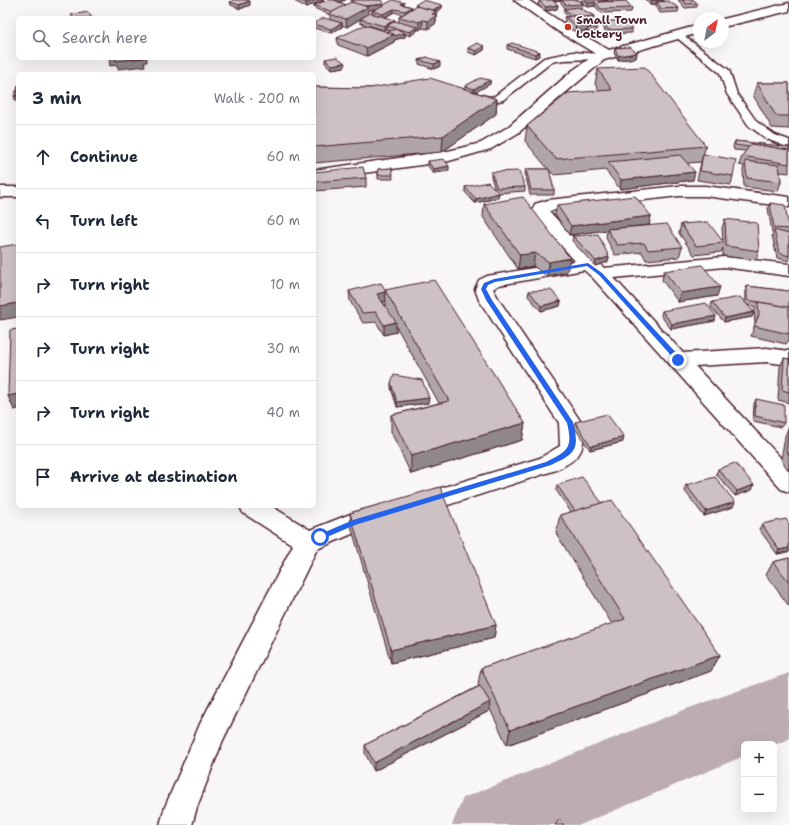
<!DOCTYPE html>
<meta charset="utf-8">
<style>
body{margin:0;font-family:"Shantell Sans",sans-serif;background:#f2f2f3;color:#1f2937}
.controls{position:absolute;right:12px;bottom:12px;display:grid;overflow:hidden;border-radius:6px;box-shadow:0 4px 16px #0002}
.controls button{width:36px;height:36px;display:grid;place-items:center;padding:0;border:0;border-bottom:1px solid #e0e1e3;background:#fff;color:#1f2937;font:20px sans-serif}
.compass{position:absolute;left:693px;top:12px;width:36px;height:36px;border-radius:50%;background:#fff;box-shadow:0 4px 16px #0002;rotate:32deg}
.stop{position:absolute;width:12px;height:12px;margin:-9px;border:3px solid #2563eb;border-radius:50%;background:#fff}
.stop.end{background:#2563eb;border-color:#fff;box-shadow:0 1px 4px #0008}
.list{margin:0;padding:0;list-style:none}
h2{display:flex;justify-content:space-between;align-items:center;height:52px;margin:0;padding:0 16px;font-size:17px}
h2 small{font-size:13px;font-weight:400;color:#747a83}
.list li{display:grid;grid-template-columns:26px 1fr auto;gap:12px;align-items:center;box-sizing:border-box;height:64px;padding:0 16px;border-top:1px solid #e0e1e3}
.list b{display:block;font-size:15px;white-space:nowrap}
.list em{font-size:13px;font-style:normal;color:#747a83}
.icon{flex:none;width:22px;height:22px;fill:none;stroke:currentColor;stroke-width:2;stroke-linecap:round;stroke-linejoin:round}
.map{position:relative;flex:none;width:789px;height:825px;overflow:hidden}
.search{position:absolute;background:#fff;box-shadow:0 4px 16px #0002;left:16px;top:16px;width:300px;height:44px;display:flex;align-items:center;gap:10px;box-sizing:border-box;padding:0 14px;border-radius:6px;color:#747a83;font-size:15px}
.panel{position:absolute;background:#fff;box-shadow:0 4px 16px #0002;left:16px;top:72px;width:300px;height:436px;border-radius:6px}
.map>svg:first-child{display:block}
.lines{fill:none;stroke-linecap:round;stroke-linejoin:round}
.river{fill:#bdadb0;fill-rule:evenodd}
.service-casing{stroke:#4a1f2b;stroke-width:3}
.minor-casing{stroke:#4a1f2b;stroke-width:3}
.service{fill:#fff;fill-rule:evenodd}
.minor{fill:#fff;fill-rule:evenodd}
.wall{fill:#b0a6a9;stroke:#4a1f2b;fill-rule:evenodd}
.shaded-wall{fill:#908789;stroke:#4a1f2b}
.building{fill:#cdc1c4;stroke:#4a1f2b}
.route{fill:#2563eb}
.poi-dot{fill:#c8321e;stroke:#fff;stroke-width:1.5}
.labels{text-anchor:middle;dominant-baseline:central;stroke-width:3;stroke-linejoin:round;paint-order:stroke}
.far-poi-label{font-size:12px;font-weight:bold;fill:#4a1f2b;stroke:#fff;text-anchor:start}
</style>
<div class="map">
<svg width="789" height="825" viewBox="0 0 789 825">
<rect width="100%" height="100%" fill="#f8f6f7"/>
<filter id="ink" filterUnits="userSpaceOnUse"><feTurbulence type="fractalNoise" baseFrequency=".025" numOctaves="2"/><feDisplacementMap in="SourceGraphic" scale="8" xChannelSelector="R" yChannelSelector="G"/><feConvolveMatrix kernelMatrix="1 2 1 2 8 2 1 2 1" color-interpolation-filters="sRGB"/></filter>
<g filter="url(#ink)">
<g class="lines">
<!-- river -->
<path class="river" d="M789,673V739L774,745L744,744V756L580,825H452L463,798L689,708Z"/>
<defs>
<g id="service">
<path d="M679,32L729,70L737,94L757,122L775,135L789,140V148L767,139L749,126L727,94L720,73L676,37L674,35L676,33Z"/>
<path d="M573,52L599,54L604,57C600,61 563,58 552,62L503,100L490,103L477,100L476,98L481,95L490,97L495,96L544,58Z"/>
</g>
<g id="minor">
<path d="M514,0H528L564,24L609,50L699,25V33L604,60L518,133L491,149L449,161L314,180V170L448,151L481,143L508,127L572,71L596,54L556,30Z"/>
<path d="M789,3V11L723,27V19Z"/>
<path d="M679,186H705L789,197V207L705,196H679L549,211L594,260L604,268L724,257L789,264V276L724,267L614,278L683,353L767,348L789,351V365L767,362L695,366L789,467V492L781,489L593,278L584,270L499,285L493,289L499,300L581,422C587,450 581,458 556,470L414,516L405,513L402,506L405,499L540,458L560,446L559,423L479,300L475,289L479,280L487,276L575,261L534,215L532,211L535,204L548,200Z"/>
<rect x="0" y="187" width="18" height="10"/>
<path d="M240,506H271L310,530L353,513L379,506L388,509L391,516L388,523L359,531L317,549L223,740L197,807L192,825H160L165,807L200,724L293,545L243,513Z"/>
</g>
</defs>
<!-- service casing -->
<use href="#service" class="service-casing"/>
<!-- minor casing -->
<use href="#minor" class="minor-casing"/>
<!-- service -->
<use href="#service" class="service"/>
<!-- minor -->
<use href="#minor" class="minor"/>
</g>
<!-- wall -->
<g class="wall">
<path d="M294,0H323L324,1L306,7L294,1Z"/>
<path d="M351,0H381L384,5H405L412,7V9L415,7V5H442V8L436,12V23L428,29L422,28L419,30L417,29V31L410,36L405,34V37L394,40V42L367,56L338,45L337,38L386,32L390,31L387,30V28L385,30L360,23V19L372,14V11L377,9L368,10V14L347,27L342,25V27L331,33L314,28V23L330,20V15L314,8V5L339,2L346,5L351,2ZM394,12L403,15L399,17V23L395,22L386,17Z"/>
<path d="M545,0H579L583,4L582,8H579L594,16L593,20H588L591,27L597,28V32H587V31L575,32L564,25L565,17L569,16L564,13V9H566L561,3V1L554,2L558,5L557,9L545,11L538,5L539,1Z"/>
<path d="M581,0H624V1L632,8L631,12L601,13L595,6L587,7L581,1Z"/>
<path d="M645,0H664V1L679,8L678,12L660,13L656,6V4L650,5Z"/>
<path d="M678,0H694L697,3V7L685,8Z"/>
<path d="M230,2L250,5L240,9L231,5Z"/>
<path d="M603,21L632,29V33L607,34L602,25Z"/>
<path d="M507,45L540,52L539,56L535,58L507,49Z"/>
<path d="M484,46V50L476,55L468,52V48Z"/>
<path d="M615,48L637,53L636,58L618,60L614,53Z"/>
<path d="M427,57L440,66L434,69L419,64V60Z"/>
<path d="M325,59L345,67L331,69L325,63Z"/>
<path d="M598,69L706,146L701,162L688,163L693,180L620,189L606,171V170L554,175L549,170L554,190V195H530L525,173L526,169H548L525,141L527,126L600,91L595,84Z"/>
<path d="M490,80V84L475,92L497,99L496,114L442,152L314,163V87L370,88L465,89V86Z"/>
<path d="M757,83H789V129L772,128L753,95Z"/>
<path d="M18,85V100H15L14,96L17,91V90Z"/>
<path d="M735,141L789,147V173L780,172L781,182L778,191L744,187L743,170L744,166L739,165L742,156L746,151L734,150L733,146Z"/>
<path d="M703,154L733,176L731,185L697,180Z"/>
<path d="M428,161L449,171L433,173L428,166Z"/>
<path d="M392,168L393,179H378V169Z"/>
<path d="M314,172L366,178V187L314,191Z"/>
<path d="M491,172L525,187V191L498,193V198L475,203L465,192V187L495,190L491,177Z"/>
<path d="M770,203L789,227V231L788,234H789V261L777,258L772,235L773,232H772L768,208Z"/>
<path d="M484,204L567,272L547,276L533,266L518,269L483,217Z"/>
<path d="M557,205L651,216L649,225L682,247L679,257L646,260L642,252L615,255L606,238L607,230L569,235L555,214Z"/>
<path d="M725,219L759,251L756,260L723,256V248L721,252L694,255L679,233L681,224L723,240L722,228Z"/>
<path d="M573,236L609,257L608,262L595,266L572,241Z"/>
<path d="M664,271L717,296L678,302L662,280Z"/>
<path d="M747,286L789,291V340L786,344L751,336L755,324L754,311L756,307L747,305L754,312L752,317L724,322L711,307L712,302L745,303V291Z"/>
<path d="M386,290L525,423L522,440L411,474L391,432V415L439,403L396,326V332L384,335L376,322L363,323L350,301L349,291ZM386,301V306L383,302Z"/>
<path d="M529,291L561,301L560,306L541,311L528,296Z"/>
<path d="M662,311L715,321L671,329L661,316Z"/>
<path d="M784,358L789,359V403L778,400L780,367Z"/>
<path d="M391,383L428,403L397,407L391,388Z"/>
<path d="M756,399L784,423L781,427L753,421L754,404Z"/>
<path d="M575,422L623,442L590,450L574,427Z"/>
<path d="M789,426V471L781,460L785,436Z"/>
<path d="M718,469L754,485L752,490L735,496L716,474Z"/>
<path d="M557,485L602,503L720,655L711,671L507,745L489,707V711L374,771L365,753V745L479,686L478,684L481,668L612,624L556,533L560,515L571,512L556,490Z"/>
<path d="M686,485L733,507L704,516L684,490Z"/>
<path d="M350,513L496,625L494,638L391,663L351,526Z"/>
<path d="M762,524H789V552L777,554L759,529Z"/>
<path d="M789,558V606L766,575L773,562Z"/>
</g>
<!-- shaded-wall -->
<g class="shaded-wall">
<path d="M315,0H323L324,1L306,7V3Z"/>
<path d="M334,0H346L334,4Z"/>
<path d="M554,0H561V1L554,2Z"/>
<path d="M664,0L663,4L657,2L656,4L650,5L651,1Z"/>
<path d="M250,1V5L240,9L239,5Z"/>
<path d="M595,2V6L587,7L588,3Z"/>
<path d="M384,4V8L368,10V14L347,27L346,19L359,7Z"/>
<path d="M442,5V8L436,12V23L428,29V21L429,13Z"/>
<path d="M558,5L557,9L545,11L546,7Z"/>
<path d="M412,7V11L405,15V11Z"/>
<path d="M394,9V12L383,18V14Z"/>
<path d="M395,20V24L387,26V28L385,30L384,26Z"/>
<path d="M423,20L422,28L419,30V22Z"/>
<path d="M342,23V27L331,33V29Z"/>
<path d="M592,23L591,28L588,27L587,31L575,32L576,25Z"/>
<path d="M417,27V31L410,36V32Z"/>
<path d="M405,33V37L394,40V42L367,56L366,48L394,34Z"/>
<path d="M484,46V50L476,55V51Z"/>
<path d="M540,52L539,56L535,58V54Z"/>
<path d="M637,53L636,58L618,60V56Z"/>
<path d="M109,58H147V62H144L145,66L118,69L117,65L110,66Z"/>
<path d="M440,62V66L434,69V64Z"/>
<path d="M345,63V67L331,69V65Z"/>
<path d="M490,80V84L474,93V89Z"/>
<path d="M18,92V100L16,96Z"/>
<path d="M497,99L496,114L442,152L443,136Z"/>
<path d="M449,166V171L433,173V169Z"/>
<path d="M695,172L693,180L620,189L621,180Z"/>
<path d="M499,193L498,198L475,203L476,199Z"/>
<path d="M651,216L649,225L607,229V230L569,235L571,226Z"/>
<path d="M535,253L533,266L518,269L520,255Z"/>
<path d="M609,257L608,262L595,266L596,261Z"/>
<path d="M570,258L567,272L547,276L549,262Z"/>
<path d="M720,287L717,296L678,302L681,293Z"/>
<path d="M385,292L386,301L378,303L377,294Z"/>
<path d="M561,301L560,306L541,311V306Z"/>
<path d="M18,303V317L0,320V306Z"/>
<path d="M754,312L752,317L724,322L725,318Z"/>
<path d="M716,316L715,321L671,329L672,324Z"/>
<path d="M396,322V332L384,335V325Z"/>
<path d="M18,394V409L14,410L8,396Z"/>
<path d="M429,398L428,403L397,407V402Z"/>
<path d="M525,423L522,440L411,474V456Z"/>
<path d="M624,437L623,442L590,450L591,446Z"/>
<path d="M754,485L752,490L735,496L737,491Z"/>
<path d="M735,502L733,507L704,516L706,511Z"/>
<path d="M789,548V552L777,554L779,550Z"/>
<path d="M496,625L494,638L391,663V650Z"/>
<path d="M720,655L711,671L507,745L510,730Z"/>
<path d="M490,702L489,711L374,771V763Z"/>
</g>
<!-- building -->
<g class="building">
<path d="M233,0H244L250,1L239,5L230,2Z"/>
<path d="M300,0H315L306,3Z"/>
<path d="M328,0H334L346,5L333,12L314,5Z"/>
<path d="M352,0H381L384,4L366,6L355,4Z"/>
<path d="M393,0L405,3L401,4L412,7L405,11L394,9L383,14L372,11Z"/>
<path d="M423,0L442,5L433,10L417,7L418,6L415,5Z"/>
<path d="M545,0H552L558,5L546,7L539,1Z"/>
<path d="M562,0H579L583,4L566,5Z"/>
<path d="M585,0H608L598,2L626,1L632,8L601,9L595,2L588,3Z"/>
<path d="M682,0H694L697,3L686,4Z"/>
<path d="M668,1L679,8L661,9L657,2Z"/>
<path d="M351,2L368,7L346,19L329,14Z"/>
<path d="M416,6L436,11L432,14L437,15L428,21L423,20L419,22L399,17Z"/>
<path d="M578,7L594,16L583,17L581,15L574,16L564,9Z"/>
<path d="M88,12L92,18H73L71,15Z"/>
<path d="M370,13L395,20L384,26L360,19Z"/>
<path d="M581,15L592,23L576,25L565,17Z"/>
<path d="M324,18L342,23L331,29L314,24V23Z"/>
<path d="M395,21L417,27L410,32L387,26Z"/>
<path d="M603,21H626L632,29L608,30Z"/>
<path d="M365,25L394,34L366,48L337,38Z"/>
<path d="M594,26L597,28H588V27Z"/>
<path d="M397,29L405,33L394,36V34L386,32Z"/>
<path d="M477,43L484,46L476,51L468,48Z"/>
<path d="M512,43L540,52L535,54L507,45Z"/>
<path d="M630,47L637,53L618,56L615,48Z"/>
<path d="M337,57L345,63L331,65L325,59Z"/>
<path d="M427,57L440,62L434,64L419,60Z"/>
<path d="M116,58H144L116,61Z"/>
<path d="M645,67L706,146L556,159L527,126L568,93L612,90L598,69Z"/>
<path d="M430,78L497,99L443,136L314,147V87L370,88Z"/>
<path d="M480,78L490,80L474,89L465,86Z"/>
<path d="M757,83H789V116H776Z"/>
<path d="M16,91H18L16,96H14Z"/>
<path d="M735,141L789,147V150L751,144L749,147L735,145Z"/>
<path d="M751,144L789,150V164L742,156Z"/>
<path d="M703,154L736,160L733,176L700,171Z"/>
<path d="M680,155L695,172L621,180L608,162Z"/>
<path d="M444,159L449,166L433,169L428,161Z"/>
<path d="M745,161L779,165L781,182L747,178Z"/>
<path d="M363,167L366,178L314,182V172Z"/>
<path d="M392,168L393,175H378V169Z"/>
<path d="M526,169H549L554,190H531Z"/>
<path d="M519,171L525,187L497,188L491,172Z"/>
<path d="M488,182L499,193L476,199L465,187Z"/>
<path d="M635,196L651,216L571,226L557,205Z"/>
<path d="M523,197L570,258L549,262L535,253L520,255L484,204Z"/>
<path d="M770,203L785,205L789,229L774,228Z"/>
<path d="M725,219L757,223L759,251L726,246Z"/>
<path d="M708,222L724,243L696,246L681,224Z"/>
<path d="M667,224L682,247L648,250L644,243L617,245L607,229Z"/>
<path d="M774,230L789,234V256L779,253Z"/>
<path d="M598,234L609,257L596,261L573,236Z"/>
<path d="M18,244V303L0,306V247Z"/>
<path d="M702,265L720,287L681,293L664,271Z"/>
<path d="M434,280L525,423L411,456L391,415L449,401L385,290Z"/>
<path d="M381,283L386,291L385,290V292L377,294L396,322L384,325L376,312L362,313L349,291Z"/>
<path d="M747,286L789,291V307L747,300Z"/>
<path d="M551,290L561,301L541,306L529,291Z"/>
<path d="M740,297L754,312L725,318L712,302Z"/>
<path d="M758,302L789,307V334L754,326L759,315Z"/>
<path d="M706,303L716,316L672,324L662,311Z"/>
<path d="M18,329V394L8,396L10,330Z"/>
<path d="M784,358L789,359V392L782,390Z"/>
<path d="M394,375L422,380L429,398L397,402L391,383Z"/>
<path d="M756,399L784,405V423L755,416Z"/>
<path d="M607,414L624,437L591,446L575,422Z"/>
<path d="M789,426V455L786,451Z"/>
<path d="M735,463L754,485L737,491L718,469Z"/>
<path d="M582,477L602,503L575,511L557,485Z"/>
<path d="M715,477L735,502L706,511L686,485Z"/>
<path d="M440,487L496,625L391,650L350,513Z"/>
<path d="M612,500L720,655L510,730L481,668L625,619L560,515Z"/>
<path d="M786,519L789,524V548L779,550L762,524Z"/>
<path d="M789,558V582L773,562Z"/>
<path d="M480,686L490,702L374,763L365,745Z"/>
<path d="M559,820L564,825H555Z"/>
</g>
</g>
<!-- route -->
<path class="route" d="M588,263L602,273L681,358V361H676L599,275L587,266L495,282L488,285L486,289L492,300L573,422C580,450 575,454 551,465L355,525L320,540L318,539V535L353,520L546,462C568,451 573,448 567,423L486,300L481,289L484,283L494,279Z"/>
<!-- markers -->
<circle class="poi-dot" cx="568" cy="27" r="4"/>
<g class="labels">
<!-- far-poi labels -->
<g class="far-poi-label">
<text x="576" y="20">Small Town<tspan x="576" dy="14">Lottery</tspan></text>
</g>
</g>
</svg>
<div class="controls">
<button>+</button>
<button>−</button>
</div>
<svg class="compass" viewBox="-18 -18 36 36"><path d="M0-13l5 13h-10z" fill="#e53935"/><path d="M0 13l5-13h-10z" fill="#747a83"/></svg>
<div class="stop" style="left:320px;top:537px"></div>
<div class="stop end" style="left:678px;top:360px"></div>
<div class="search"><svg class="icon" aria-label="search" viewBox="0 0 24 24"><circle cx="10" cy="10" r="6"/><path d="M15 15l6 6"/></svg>Search here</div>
<section class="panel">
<h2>3 min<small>Walk · 200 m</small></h2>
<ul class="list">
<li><svg class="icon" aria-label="ahead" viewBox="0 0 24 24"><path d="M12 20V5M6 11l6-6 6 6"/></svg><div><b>Continue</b></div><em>60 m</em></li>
<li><svg class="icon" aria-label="left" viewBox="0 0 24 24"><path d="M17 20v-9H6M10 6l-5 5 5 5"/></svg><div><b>Turn left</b></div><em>60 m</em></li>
<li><svg class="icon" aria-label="right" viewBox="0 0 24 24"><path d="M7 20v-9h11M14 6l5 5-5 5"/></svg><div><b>Turn right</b></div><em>10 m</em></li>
<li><svg class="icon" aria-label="right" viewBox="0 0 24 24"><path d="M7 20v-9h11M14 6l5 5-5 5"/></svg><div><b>Turn right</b></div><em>30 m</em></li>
<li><svg class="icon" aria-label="right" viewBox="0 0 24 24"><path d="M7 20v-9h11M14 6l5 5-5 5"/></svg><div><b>Turn right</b></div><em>40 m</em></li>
<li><svg class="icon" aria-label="arrive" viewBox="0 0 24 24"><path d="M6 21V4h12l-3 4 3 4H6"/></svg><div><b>Arrive at destination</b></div></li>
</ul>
</section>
</div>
